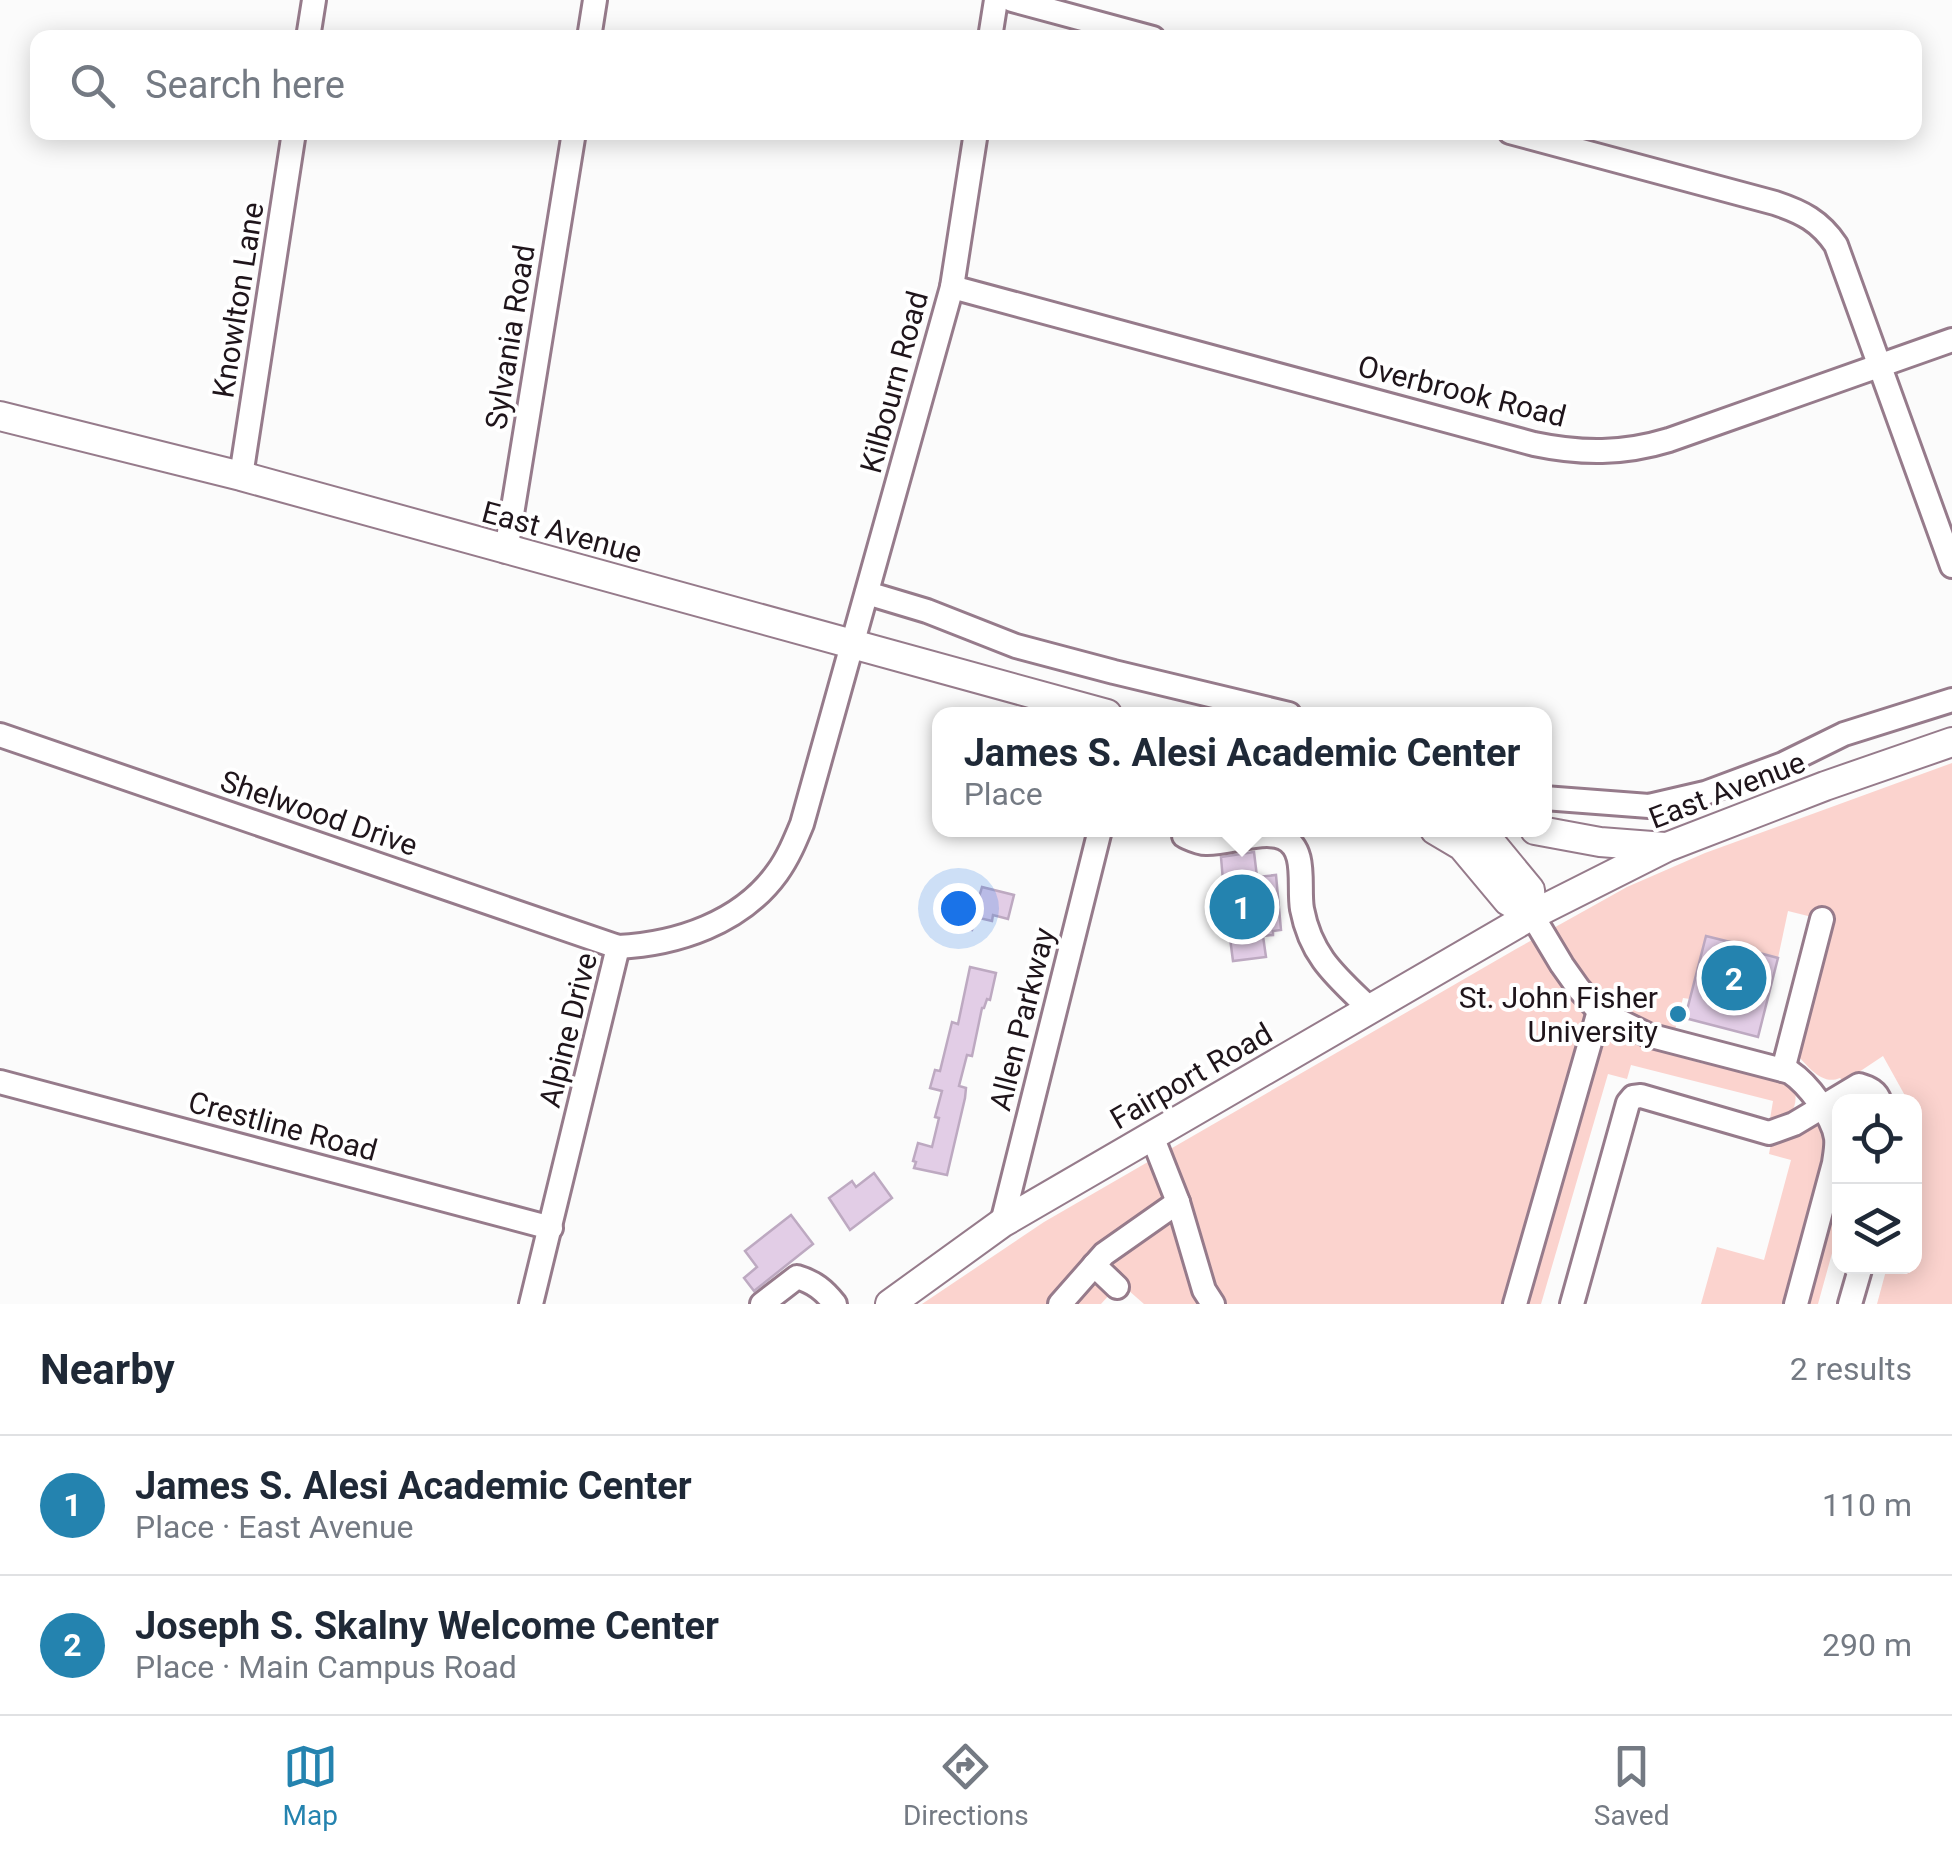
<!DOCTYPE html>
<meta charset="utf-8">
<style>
body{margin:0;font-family:Roboto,sans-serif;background:#f6f6f7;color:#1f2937}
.controls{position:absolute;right:30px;bottom:30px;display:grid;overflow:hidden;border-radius:20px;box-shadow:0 5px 25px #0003}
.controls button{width:90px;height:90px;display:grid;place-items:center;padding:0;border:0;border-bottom:2px solid #e0e1e3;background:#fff;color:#1f2937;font:50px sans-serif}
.you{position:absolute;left:958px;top:908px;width:35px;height:35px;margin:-25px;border:8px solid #fff;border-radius:50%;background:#1a73e8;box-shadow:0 0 0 15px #1a73e833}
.badge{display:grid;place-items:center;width:65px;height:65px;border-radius:50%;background:#2483af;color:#fff;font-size:32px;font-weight:700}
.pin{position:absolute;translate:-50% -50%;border:5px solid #fff;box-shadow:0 2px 10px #0006}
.popup{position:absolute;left:932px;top:707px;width:620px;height:130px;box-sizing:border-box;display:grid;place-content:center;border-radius:20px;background:#fff;filter:drop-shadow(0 2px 8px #0005);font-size:32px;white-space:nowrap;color:#747a83}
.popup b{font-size:38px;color:#1f2937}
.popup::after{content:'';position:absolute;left:50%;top:100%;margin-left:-20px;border:20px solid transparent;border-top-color:#fff}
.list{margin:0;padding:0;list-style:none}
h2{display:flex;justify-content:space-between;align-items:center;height:130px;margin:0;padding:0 40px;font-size:42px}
h2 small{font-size:32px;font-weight:400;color:#747a83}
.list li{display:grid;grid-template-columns:65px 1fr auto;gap:30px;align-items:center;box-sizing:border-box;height:140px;padding:0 40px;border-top:2px solid #e0e1e3}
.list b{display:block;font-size:38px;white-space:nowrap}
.list p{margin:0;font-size:32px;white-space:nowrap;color:#747a83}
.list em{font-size:32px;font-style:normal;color:#747a83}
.icon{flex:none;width:55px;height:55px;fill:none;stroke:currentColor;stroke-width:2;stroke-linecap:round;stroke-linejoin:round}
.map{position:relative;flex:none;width:1952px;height:1304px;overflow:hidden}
.search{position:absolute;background:#fff;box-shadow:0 5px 25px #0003;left:30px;right:30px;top:30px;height:110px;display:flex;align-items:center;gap:25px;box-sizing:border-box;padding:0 35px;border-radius:20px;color:#747a83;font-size:38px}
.sheet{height:410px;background:#fff}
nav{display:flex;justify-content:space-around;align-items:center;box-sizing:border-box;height:140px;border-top:2px solid #e0e1e3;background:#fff;font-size:28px;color:#747a83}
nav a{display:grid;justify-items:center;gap:5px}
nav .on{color:#2483af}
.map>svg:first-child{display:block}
.green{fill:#fbd3ce}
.building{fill:#e2cde6;stroke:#bda9c1;stroke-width:2.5}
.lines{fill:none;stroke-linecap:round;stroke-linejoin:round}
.minor-casing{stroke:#967b8b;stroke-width:28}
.major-casing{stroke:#967b8b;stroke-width:32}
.minor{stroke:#fff;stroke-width:22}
.major{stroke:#fff;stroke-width:28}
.poi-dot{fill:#2483af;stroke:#fff;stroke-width:4}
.labels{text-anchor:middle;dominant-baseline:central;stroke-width:8;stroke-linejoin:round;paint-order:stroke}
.street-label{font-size:30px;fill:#1f151b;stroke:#fff}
.poi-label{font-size:30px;fill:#1f151b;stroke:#fff;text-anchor:end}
</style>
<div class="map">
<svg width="1952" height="1304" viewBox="0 0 1952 1304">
<rect width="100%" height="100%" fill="#fbfbfb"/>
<!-- green -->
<g class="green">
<path d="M1952,763V1304H1877L1887,1267L1914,1266V1164L1917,1156L1914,1102L1908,1101L1883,1056L1844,1082L1840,1078C1822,1086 1808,1066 1797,1055L1831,914L1814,910L1812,917L1788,911L1778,958L1733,947V942L1706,936L1690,999L1683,998L1669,1054L1704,1064L1709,1060L1784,1080L1795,1091C1798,1110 1789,1120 1770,1119L1773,1101L1631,1065L1627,1079L1608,1074L1541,1304H1144L1120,1283L1101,1304H922L1044,1222L1516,949L1627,887L1705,853Z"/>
<path d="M1839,1108V1228L1818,1304H1701L1717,1247L1764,1260L1791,1160L1769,1154L1771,1143L1806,1131Z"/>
</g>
<!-- building -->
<g class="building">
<path d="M1254,852L1257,877L1276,875L1281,930L1273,931V935L1263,936L1266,957L1233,961L1230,938L1210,921L1208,900L1223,881L1221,857Z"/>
<path d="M982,887L1014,895L1008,919L993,915L992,921L975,917L972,930L954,926L958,909L964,910L968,895L979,897Z"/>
<path d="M1706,936L1734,943L1733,946L1778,958L1758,1037L1685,1018Z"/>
<path d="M970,967L996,973L990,1000L987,999L984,1008H982L972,1056L967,1055L959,1086L966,1088L965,1098L947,1175L914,1168L916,1162L913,1161L918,1143L932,1147L939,1118L935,1117L942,1091L930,1088L935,1070L940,1071L952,1022L958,1024Z"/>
<path d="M874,1173L892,1198L850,1230L829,1198L852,1181L856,1187Z"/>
<path d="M791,1215L813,1244L754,1291L744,1278L757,1267L745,1251Z"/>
</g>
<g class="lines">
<defs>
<g id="minor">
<path d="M1012,0L1153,38"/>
<path d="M308,38L314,0"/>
<path d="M589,38L595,0"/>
<path d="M990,38L996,0"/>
<path d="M1510,132L1775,203C1802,212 1820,221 1836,245L1952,566"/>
<path d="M952,287L1534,444C1582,454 1623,454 1669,440L1952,340"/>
<path d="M241,476L294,132"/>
<path d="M506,551L574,132"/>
<path d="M867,593L927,611L1016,646L1114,672L1289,714"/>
<path d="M0,735L618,947C677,944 741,923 777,873C788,858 795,841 802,824L952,287L976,132"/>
<path d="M1544,798L1649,806L1705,793L1783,764L1844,734L1952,700"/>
<path d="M1185,830L1184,836C1191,839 1198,843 1206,843C1228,844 1263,829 1283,838C1308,849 1298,886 1302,909C1311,957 1337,977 1370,1009"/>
<path d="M1532,915L1562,965L1579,989L1599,1011L1648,1035L1790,1072C1808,1084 1833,1117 1836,1138C1837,1146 1835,1155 1834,1163L1796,1304"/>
<path d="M1783,1070L1822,919"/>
<path d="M0,1082L551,1228"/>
<path d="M1152,1136L1178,1202L1204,1290L1213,1304"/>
<path d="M1002,1223L1100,830"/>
<path d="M1094,1265L1117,1287"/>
<path d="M531,1304L618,947"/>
<path d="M762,1304L797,1277C814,1282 824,1290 835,1304"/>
<path d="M1060,1304L1104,1254L1178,1202"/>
<path d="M1515,1304L1599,1011"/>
<path d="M1572,1304L1628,1103L1633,1097L1641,1096L1769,1133L1794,1124L1859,1085C1869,1088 1877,1091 1880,1102"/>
<path d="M1850,1304L1861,1266"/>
</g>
<g id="major">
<path d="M0,416L241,476L1107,714"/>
<path d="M1435,830L1462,846L1508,901L1532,915"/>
<path d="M1474,830L1488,839L1530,890L1532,915"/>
<path d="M1535,830L1600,842L1665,847"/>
<path d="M890,1304L1002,1223L1532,915L1667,847L1825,786L1952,742"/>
</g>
</defs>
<!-- minor casing -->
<use href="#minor" class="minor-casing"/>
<!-- major casing -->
<use href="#major" class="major-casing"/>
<!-- minor -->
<use href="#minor" class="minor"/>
<!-- major -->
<use href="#major" class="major"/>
</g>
<!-- markers -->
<circle class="poi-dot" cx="1678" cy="1014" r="10"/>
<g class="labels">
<!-- street labels -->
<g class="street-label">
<text transform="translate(238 300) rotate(-81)">Knowlton Lane</text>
<text transform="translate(510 337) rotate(-81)">Sylvania Road</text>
<text transform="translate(894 382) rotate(-75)">Kilbourn Road</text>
<text transform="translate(1462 391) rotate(14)">Overbrook Road</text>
<text transform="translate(562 532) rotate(15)">East Avenue</text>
<text transform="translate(1727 790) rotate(-21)">East Avenue</text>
<text transform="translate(319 813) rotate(19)">Shelwood Drive</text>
<text transform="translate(1022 1019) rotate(-76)">Allen Parkway</text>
<text transform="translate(568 1030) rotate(-76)">Alpine Drive</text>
<text transform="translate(1191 1076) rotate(-30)">Fairport Road</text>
<text transform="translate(283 1126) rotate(15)">Crestline Road</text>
</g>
<!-- poi labels -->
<g class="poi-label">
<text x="1658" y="997">St. John Fisher<tspan x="1658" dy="34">University</tspan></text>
</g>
</g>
</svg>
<div class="controls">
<button><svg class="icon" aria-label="locate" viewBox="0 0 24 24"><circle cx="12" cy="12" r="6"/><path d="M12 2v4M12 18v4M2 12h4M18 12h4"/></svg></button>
<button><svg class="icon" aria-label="layers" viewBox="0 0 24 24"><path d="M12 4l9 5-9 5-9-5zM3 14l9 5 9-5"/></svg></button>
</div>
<div class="you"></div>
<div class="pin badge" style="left:1242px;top:907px">1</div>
<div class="popup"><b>James S. Alesi Academic Center</b>Place</div>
<div class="pin badge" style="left:1734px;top:978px">2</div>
<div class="search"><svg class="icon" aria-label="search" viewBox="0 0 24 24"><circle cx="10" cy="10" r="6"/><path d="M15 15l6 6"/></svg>Search here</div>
</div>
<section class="sheet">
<h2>Nearby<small>2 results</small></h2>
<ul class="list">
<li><span class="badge">1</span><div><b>James S. Alesi Academic Center</b><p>Place · East Avenue</p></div><em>110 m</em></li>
<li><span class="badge">2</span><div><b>Joseph S. Skalny Welcome Center</b><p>Place · Main Campus Road</p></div><em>290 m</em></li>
</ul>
</section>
<nav>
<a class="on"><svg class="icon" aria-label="map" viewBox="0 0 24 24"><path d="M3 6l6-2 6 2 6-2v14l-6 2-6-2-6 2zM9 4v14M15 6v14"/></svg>Map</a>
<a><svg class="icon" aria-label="directions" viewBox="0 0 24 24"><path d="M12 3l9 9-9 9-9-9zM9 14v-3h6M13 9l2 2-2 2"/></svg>Directions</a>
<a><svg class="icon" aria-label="saved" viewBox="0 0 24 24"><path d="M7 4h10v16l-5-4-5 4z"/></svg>Saved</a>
</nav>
